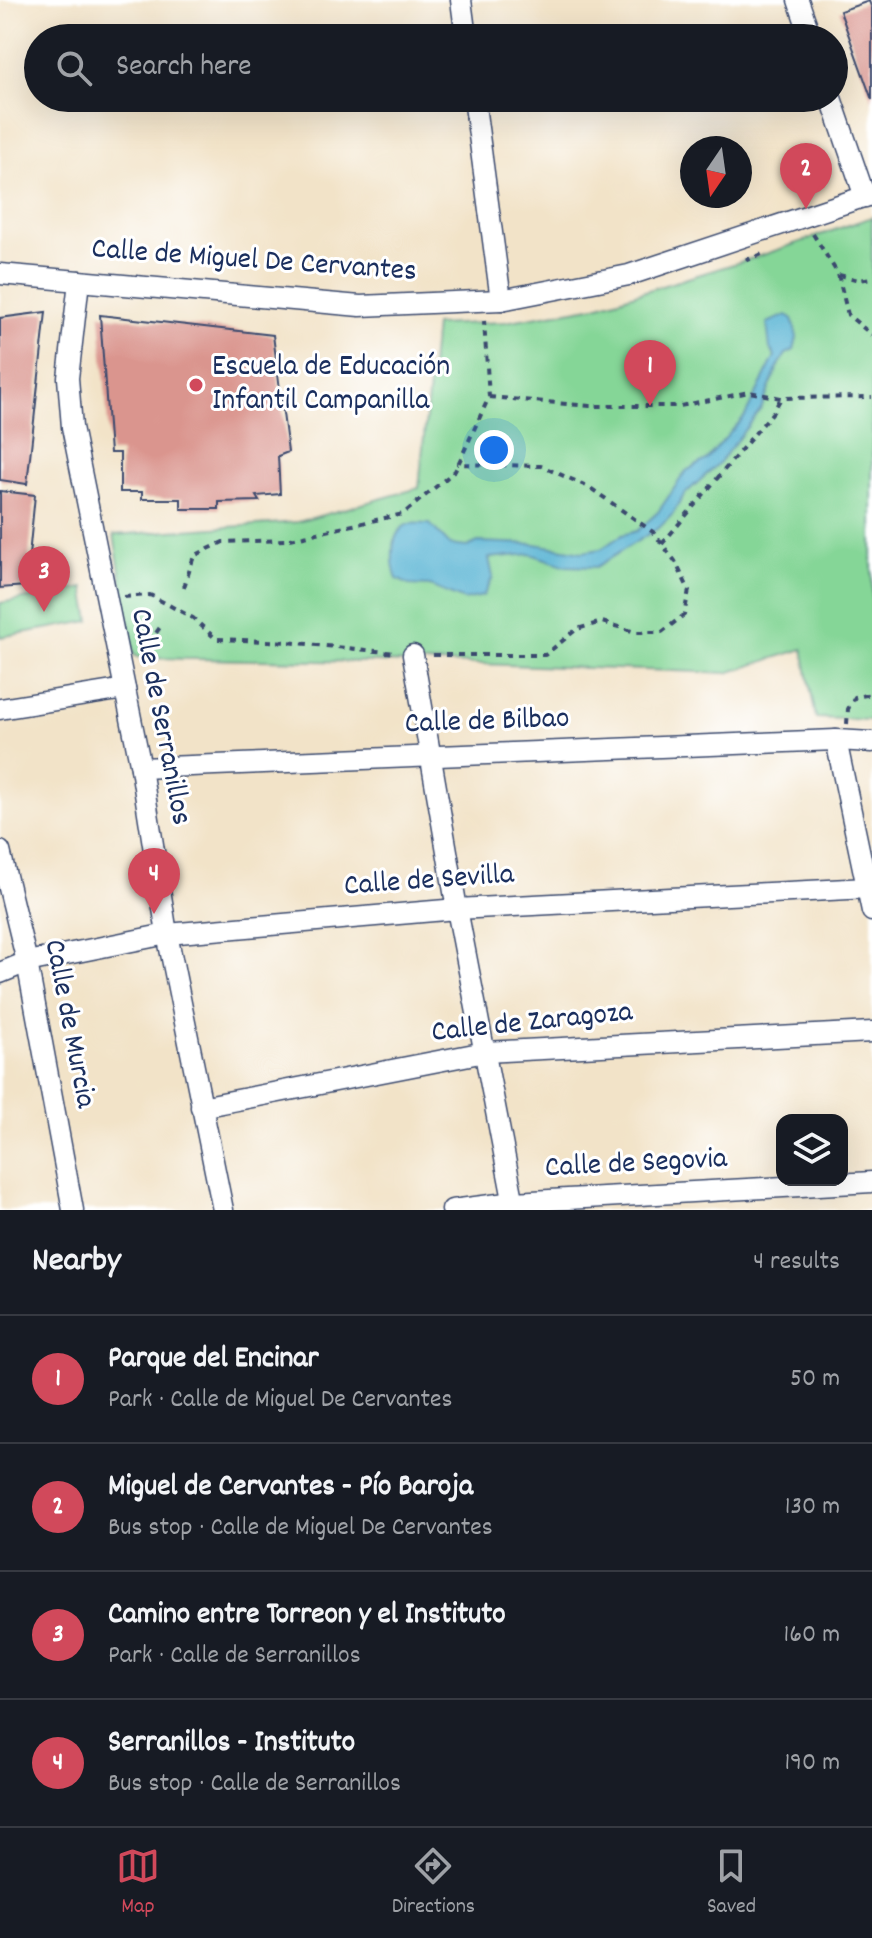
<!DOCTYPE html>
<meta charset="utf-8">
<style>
body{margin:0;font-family:Dekko,sans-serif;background:#20242c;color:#f1f3f6}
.controls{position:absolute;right:24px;bottom:24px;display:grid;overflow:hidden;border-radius:16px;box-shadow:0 8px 32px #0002}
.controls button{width:72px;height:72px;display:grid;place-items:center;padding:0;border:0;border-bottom:2px solid #363941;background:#171b24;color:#f1f3f6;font:40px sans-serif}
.compass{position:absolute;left:680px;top:136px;width:72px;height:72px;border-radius:50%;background:#171b24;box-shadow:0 8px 32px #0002;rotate:193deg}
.you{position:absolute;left:494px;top:450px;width:28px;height:28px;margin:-20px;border:6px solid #fff;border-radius:50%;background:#1a73e8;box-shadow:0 0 0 12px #1a73e833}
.badge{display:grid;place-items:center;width:52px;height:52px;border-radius:50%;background:#d1495b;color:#fff;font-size:26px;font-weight:700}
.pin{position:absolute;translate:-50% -66px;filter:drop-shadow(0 2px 4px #0008)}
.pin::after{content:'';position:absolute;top:42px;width:28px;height:24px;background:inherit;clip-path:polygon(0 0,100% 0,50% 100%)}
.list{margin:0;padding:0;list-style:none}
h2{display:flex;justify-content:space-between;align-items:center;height:104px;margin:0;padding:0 32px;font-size:34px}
h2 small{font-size:26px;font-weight:400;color:#9ea1a6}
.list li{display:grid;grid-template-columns:52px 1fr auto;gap:24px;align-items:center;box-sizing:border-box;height:128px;padding:0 32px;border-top:2px solid #363941}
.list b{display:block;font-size:30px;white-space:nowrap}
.list p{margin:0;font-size:26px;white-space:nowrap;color:#9ea1a6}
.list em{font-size:26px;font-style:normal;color:#9ea1a6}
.icon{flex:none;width:44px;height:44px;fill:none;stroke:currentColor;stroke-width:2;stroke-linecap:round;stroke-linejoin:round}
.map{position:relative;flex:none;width:872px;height:1210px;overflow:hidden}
.search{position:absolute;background:#171b24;box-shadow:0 8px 32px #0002;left:24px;right:24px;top:24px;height:88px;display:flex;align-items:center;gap:20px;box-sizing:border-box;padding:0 28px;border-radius:44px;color:#9ea1a6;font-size:30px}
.sheet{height:616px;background:#171b24}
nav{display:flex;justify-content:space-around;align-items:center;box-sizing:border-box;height:112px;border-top:2px solid #363941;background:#171b24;font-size:22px;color:#9ea1a6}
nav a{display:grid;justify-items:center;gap:4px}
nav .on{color:#d1495b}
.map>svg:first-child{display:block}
.green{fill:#85d697;stroke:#50827a;stroke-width:2}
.water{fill:#55b2d3;stroke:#387098;stroke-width:2}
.building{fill:#da958e}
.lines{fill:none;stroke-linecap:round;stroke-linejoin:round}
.street-casing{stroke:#3b4a6e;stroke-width:23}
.path{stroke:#3b4a6e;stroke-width:4;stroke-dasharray:6 6;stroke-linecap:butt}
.street{stroke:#fff;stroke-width:20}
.poi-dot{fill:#d1495b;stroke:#fff;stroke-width:3}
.labels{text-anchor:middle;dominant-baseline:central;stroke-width:6;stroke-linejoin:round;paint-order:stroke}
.street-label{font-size:30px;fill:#1b2f5e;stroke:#fff}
.poi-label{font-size:30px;fill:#1b2f5e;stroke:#fff;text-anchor:start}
</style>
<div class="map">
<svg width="872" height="1210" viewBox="0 0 872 1210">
<rect width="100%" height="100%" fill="#fff"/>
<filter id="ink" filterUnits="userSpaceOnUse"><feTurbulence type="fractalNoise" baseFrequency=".0125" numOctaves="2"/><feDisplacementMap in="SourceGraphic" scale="16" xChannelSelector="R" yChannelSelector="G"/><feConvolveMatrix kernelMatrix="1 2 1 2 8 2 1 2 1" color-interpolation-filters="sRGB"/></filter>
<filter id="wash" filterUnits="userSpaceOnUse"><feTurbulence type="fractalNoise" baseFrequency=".006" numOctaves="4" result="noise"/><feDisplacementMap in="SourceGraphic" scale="32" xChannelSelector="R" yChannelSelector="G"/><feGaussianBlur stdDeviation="1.8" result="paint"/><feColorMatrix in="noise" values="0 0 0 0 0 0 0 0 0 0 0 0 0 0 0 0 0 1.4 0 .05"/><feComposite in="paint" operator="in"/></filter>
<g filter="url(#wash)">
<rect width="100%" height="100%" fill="#f2e3c8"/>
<!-- green -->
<g class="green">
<path d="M872,217V720L816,718L803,649L727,673L480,664L140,658L134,655L114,535L298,522L419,488L435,325L505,322L596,306L760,256Z"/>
<path d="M84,588L90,621L0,637V603Z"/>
</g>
<!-- water -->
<path class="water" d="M787,315L792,318L797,337L794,350L786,354L778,367L761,409L719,463L684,495L673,514L660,527L596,567L566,566L531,554L489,558L493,577L483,596L464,600L430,586L409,585L397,579C391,564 389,531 409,524C414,523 424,524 430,524L450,545L467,547L478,542L535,544L582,552L601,549L622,535L637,531L658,512L686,471L706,460L745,416L775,356L770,349L767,323Z"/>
<g id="blocks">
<!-- building -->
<g class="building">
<path d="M869,1L872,9V100L840,11Z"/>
<path d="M46,312L27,484L0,480V318Z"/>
<path d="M100,315L273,335L288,452L278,456L280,494L256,496L259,501L219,502V509H181V499H142V492H120V453H110Z"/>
<path d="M0,491L35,495L26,586L0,588Z"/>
</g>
</g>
</g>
<g filter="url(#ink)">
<use href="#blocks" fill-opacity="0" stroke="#3b4a6e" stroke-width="2"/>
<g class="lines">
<defs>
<g id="street">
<path d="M461,0L466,38"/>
<path d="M798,0L811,38"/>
<path d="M474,98L501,300"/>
<path d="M831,98L865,197"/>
<path d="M0,274L360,306L501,300L629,275L872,194"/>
<path d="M79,281L68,378L72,427L141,768L167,934L223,1210"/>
<path d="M413,655L457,909L515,1210"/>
<path d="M0,709L125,689"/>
<path d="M836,740L872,911"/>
<path d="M141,768L836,740L872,742"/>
<path d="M0,851L27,962L73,1210"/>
<path d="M0,973L27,962L167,934L457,909L868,888"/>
<path d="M201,1107L485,1052L872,1032"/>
<path d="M452,1210L514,1202L872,1182"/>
</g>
</defs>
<!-- street casing -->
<use href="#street" class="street-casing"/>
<!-- path -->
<g class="path">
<path d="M813,234L838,274L848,315L872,335"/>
<path d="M747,257L748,260L767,252"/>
<path d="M839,275L859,280L872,278"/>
<path d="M489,397L590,406H680L749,392L781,398L872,397"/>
<path d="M662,544L773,412L781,398"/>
<path d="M184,587L194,556L223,542L286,540L403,514L455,471L489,397L484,321"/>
<path d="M124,597L150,595L193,618L216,639L287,642L396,653"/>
<path d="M136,643L151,640L161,626"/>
<path d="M433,655H545L577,629L602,622L635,632H662L684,615L689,590L675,561L653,532L589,487L541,466L457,464"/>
<path d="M847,724L848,709L855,697L872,694"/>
</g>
<!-- street -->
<use href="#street" class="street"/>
</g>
</g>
<!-- markers -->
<circle class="poi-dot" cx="196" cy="385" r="8"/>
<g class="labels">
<!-- street labels -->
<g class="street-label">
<text transform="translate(254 262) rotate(4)">Calle de Miguel De Cervantes</text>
<text transform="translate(159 717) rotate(79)">Calle de Serranillos</text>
<text transform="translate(487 723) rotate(-2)">Calle de Bilbao</text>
<text transform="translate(429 882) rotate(-4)">Calle de Sevilla</text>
<text transform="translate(68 1024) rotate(79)">Calle de Murcia</text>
<text transform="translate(532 1024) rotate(-6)">Calle de Zaragoza</text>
<text transform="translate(636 1165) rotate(-3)">Calle de Segovia</text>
</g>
<!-- poi labels -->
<g class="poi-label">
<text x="212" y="368">Escuela de Educación<tspan x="212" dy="34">Infantil Campanilla</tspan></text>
</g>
</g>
</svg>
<div class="controls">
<button><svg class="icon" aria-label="layers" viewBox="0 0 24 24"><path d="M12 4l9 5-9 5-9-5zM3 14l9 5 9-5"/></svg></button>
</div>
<svg class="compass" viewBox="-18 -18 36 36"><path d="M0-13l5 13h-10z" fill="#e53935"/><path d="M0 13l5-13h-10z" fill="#9ea1a6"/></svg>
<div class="you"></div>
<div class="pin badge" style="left:650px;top:406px">1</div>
<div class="pin badge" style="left:806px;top:209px">2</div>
<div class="pin badge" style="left:44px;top:612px">3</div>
<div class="pin badge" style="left:154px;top:914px">4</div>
<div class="search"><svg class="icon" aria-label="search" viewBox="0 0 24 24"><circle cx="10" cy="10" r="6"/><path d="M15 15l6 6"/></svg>Search here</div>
</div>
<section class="sheet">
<h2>Nearby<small>4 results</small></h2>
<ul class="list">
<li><span class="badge">1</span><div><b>Parque del Encinar</b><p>Park · Calle de Miguel De Cervantes</p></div><em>50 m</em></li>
<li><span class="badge">2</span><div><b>Miguel de Cervantes - Pío Baroja</b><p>Bus stop · Calle de Miguel De Cervantes</p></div><em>130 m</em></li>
<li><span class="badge">3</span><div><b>Camino entre Torreon y el Instituto</b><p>Park · Calle de Serranillos</p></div><em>160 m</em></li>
<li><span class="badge">4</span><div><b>Serranillos - Instituto</b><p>Bus stop · Calle de Serranillos</p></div><em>190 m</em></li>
</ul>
</section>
<nav>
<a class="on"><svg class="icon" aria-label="map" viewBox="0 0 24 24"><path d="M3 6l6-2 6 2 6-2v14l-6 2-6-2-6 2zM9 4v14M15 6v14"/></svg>Map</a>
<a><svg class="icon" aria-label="directions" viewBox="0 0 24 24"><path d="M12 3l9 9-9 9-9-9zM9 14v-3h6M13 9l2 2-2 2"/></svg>Directions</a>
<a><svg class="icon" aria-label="saved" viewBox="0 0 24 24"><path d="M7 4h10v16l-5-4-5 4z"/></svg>Saved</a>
</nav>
